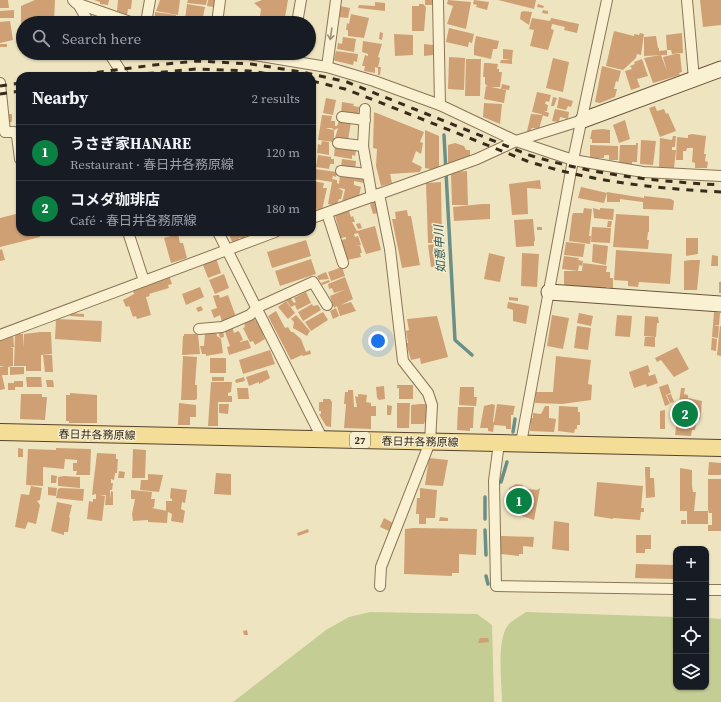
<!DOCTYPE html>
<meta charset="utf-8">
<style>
body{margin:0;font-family:"Source Serif 4","Noto Sans JP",serif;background:#242831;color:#f1f3f6}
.controls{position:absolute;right:12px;bottom:12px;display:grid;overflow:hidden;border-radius:8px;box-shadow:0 1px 3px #0004}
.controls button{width:36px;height:36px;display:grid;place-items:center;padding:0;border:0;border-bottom:1px solid #363941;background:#171b24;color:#f1f3f6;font:20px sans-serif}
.you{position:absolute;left:378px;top:341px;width:14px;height:14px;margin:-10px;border:3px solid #fff;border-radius:50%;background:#1a73e8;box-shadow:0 0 0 6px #1a73e833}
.badge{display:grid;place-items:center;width:26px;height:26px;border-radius:50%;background:#0b8043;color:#fff;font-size:13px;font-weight:700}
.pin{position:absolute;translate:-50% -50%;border:2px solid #fff;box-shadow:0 1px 4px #0006}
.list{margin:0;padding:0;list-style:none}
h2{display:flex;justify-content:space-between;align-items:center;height:52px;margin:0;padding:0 16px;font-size:17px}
h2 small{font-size:13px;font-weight:400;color:#9ea1a6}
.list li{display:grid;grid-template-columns:26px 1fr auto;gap:12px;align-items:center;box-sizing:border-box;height:56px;padding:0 16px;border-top:1px solid #363941}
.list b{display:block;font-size:15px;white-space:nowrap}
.list p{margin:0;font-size:13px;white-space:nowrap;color:#9ea1a6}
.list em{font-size:13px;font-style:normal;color:#9ea1a6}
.icon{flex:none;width:22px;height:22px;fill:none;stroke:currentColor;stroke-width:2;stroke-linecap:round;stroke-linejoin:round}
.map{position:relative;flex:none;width:721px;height:702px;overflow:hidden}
.search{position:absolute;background:#171b24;box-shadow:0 1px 3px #0004;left:16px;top:16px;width:300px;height:44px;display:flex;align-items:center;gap:10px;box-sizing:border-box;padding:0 14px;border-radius:22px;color:#9ea1a6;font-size:15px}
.panel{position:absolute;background:#171b24;box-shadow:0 1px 3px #0004;left:16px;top:72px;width:300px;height:164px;border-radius:12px}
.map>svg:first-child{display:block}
.green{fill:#c3cd94}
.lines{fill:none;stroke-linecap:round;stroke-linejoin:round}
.stream{stroke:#6a8f88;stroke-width:3.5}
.building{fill:#cfa074}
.street-casing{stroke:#897557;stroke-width:12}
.secondary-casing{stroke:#6a563b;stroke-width:17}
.primary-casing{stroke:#56422c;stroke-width:18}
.street{stroke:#faf1d3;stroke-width:10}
.secondary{stroke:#faf1d3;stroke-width:15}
.primary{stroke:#f4dd96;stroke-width:16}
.rail{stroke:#382b1c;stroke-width:3;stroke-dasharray:7 7;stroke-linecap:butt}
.oneway{stroke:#998e78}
.labels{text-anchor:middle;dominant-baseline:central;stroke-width:3;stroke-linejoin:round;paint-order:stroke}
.shield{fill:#f6eed0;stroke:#716652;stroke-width:1}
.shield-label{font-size:10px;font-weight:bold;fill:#382b1c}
.street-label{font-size:11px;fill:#382b1c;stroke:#f6eed0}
.water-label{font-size:12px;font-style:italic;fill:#2b5858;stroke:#f6eed0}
</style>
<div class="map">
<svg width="721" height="702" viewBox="0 0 721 702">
<rect width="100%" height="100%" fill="#efe4c0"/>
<!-- green -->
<g class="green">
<path d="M370,612L477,614L492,625L494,702H233L326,630L349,617Z"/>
<path d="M526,612L676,617V687H706V618L721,619V702H502C502,682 496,642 508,625C512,620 521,616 526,612Z"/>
</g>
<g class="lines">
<!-- stream -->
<g class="stream">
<path d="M444,135L455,340L472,355"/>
<path d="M513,432L515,419"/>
<path d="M501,482L507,462"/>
<path d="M485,519V497"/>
<path d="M485,530L486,555"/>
<path d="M486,576L488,584"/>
</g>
</g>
<!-- building -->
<g class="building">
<path d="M0,0H8L9,8H0Z"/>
<path d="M35,0H55L54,23H23V40H21V6Z"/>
<path d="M94,0H109L108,5L100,4V2Z"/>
<path d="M118,0H132L131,9H128L127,15L117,11Z"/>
<path d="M160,0H180L178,15L156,11Z"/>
<path d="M188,0H207L206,5L187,3Z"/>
<path d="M208,0H214V7L207,6Z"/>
<path d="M262,0H288L284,23H259L261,9L254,3Z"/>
<rect x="425" y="0" width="8" height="5"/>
<path d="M448,0L471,2L466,29L447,24L453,6L447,4Z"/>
<path d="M474,0L489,2L487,10L476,7L477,5L473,4Z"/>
<path d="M498,0H536L534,9Z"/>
<path d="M700,0H721V25L703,27Z"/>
<path d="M375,2L385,3V11L358,8L359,5L375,6Z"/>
<path d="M187,4L205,7L202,22L185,19Z"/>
<path d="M419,4H423L426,7L424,31H412V6H419Z"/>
<path d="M538,4L544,6L543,8L537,7Z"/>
<path d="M340,6L350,8L348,18L339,17Z"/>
<path d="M14,10V18H0V11Z"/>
<path d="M543,10L548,11V14L542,13Z"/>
<path d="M524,11L532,12L529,25L520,19L521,12Z"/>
<path d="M155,12L176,15L175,23H155Z"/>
<path d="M351,14L369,18L364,38L348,36V30H346L347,23L349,24Z"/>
<path d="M532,18L550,21L551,18L579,24L577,33L564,30L565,27L552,24L551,29L554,30L548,50L530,46L534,30L529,29Z"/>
<path d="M184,20L197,22V23H184Z"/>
<path d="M10,21L13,40L0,43V22Z"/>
<path d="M449,28L474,34L472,43L469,42L468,47L446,42Z"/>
<path d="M614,31L634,36V34L639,35L640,33L644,34L641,55L637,54L636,58L623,70L606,66Z"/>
<path d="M380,32L383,33L382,40L379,39Z"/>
<path d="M682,33L683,53L672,54L671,50H667L666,35Z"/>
<path d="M394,34L413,35V55L395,56Z"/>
<path d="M476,36L499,41L497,49H493L491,59L474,55V47Z"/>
<path d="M656,36L658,48H659V51L667,50V55L644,56V37Z"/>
<path d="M343,37L356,39L354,52L337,49L338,43L342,44Z"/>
<path d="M363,41L382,44L378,57L380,58L378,68L375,67V73L364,71L365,66H362L365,55L368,56V54L362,52Z"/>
<rect x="0" y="44" width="7" height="3"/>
<path d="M424,44L433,45V55L424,56Z"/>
<path d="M503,49L513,50L512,60L503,59Z"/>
<path d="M336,51L358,54L357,62L354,61L353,65L336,61L334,60Z"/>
<path d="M675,54H680L682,72L679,73L680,75L653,83L644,58L661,55L667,71L663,57Z"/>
<path d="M449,57L465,58L464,90L448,89Z"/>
<path d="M553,58L569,62L563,92L546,88Z"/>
<path d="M466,59H481L480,96H465Z"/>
<path d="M642,59L648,76L637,79L640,87L631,90L625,71L632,69L630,66L635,64L634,62Z"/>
<path d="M501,60H512V64L500,63Z"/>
<path d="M484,63H488V65V63L498,64L497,69H499V72H502L500,87H489L485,84V77H483Z"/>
<path d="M602,66L621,71L618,82L616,81L614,89H617L615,97L600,103L595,102Z"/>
<path d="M378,67H381L380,75H378Z"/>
<path d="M502,84L510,86L509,90L501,89Z"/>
<path d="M486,86L506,90L504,103L484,99Z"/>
<path d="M537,92L551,95L549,102L546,101L545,104L548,105L547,111H544L549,113L548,117L542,115L541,113V114L532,112Z"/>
<path d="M553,97L557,98L554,106H551Z"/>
<path d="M559,97L573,101L571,107L568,106L566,110L557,108Z"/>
<path d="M326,98L336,100L333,115L323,113Z"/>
<path d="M342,102L354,104L353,106L359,107L358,115L341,113Z"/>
<path d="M484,103L502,104L500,124L483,117Z"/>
<path d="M655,106L657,111L664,109L666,114L668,113L676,131L660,137L649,108Z"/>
<path d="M555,109L569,112L568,119L560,117L559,122L552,121Z"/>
<path d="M374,112L424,132L420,142L423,143L421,154L416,151L412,162L422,167L420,172L390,174L392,183L381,186L376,166L377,149L373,148Z"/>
<path d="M7,114H12V122H8Z"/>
<path d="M531,114L543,115L539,129L532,128L529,132L527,131Z"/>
<path d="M322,115L332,116L331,121H335V126H337L339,121L351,122L348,140L335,138L338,128L334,130L332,128H325L334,130V142L318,140Z"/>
<path d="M625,120L630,139L619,143L613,125Z"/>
<path d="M603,129L610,130V143H592V139H590L592,130Z"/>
<path d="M425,130L439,136V169L435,168V170L425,168Z"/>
<path d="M692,134L706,136L704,154H706L705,161L708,162L707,168H695V163L692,162L693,148H687L686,151H683V160H676L677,137L688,138V135Z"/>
<path d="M673,136H676L675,147H672V150H676L674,168L659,167L660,138L672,140Z"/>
<path d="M641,140L656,141L653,165L640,164Z"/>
<path d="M322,141L329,142V155L317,153L318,144L321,145Z"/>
<path d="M455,143L464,146L466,150H470V158L448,164V145Z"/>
<path d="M636,143H638L637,162H632V165L619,164L620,145H636Z"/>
<path d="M590,145L618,146V160H609V155H604V158H590Z"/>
<path d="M335,146L356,150L355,156L352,155V159L334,156Z"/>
<path d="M318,155L331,157V159H334V164H330L329,169L316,167Z"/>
<path d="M342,159L356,161L355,169L341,167Z"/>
<path d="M315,169L337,172L336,177L333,176L332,179L337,180V183L339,184L340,174L364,178V183L354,181V185L361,187L359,196L347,199L342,203L345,189L338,188L343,191L341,199H339L336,206L328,204L332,182L313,179Z"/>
<path d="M467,171L468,205H452L451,172Z"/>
<path d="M540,180L541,189L527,188L528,214L512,215L509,184Z"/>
<path d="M312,181L324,183L323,188H327L322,210L312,209Z"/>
<path d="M441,182L442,243H428L426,183Z"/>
<path d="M581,187L607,193L604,203L578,198Z"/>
<path d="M607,192L644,198V196L671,199L674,201L673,210L643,209V202L620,199V202H607Z"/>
<path d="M375,202L378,213L373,214L370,204Z"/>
<path d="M482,204H490V219L454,221L453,207Z"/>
<path d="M584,208L592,209L589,236H591L590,244L569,241L572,216L573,213H583Z"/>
<path d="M593,208L600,210V208L614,209L613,220L594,218Z"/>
<path d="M407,210L408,216H411L420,265L402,268L392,219H396L395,212Z"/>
<path d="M349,211L351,217L353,216L355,222H352L357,231L375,226L381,250L366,254L358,233L354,234L355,237L358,236L361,245L357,246H360L362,253H360L361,257L347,260L341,240L346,239V237L341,238L335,215Z"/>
<path d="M20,213V232H39L40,237L0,247V218Z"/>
<path d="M616,214L649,216V232H648L647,240H649L648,249L613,247Z"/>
<path d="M533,219L535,241H534V246L516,247L514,220Z"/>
<path d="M608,221H612L611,227H607Z"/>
<path d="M360,223L362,228L358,229L356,224Z"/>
<rect x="537" y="227" width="5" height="3"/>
<path d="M592,227L611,228L610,243L591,242Z"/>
<path d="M228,232H246L245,239L239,238L238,241L232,242Z"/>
<path d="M247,232H255L254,235L246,234Z"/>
<path d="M178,234L180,243H183L187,258L171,263L164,238Z"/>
<path d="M686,238H698V254L686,256Z"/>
<path d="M306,240L311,256L272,268L267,252Z"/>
<path d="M566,242L585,244L583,257L564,255Z"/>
<path d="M443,243L446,260H443V266L431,267L428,245Z"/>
<path d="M593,244L608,246L606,265L592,262Z"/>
<path d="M2,249L5,260L0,261V250Z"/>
<path d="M616,250L672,254L670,284L639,282L638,287L628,286V281L614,280Z"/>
<path d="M489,253L505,257L500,282L484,279Z"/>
<path d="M522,253L539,254L537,287L521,286Z"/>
<path d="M712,255L718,256V266H711Z"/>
<path d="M564,256L579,258L578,260L583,261L582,266L579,265L578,271L562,269Z"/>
<path d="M216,258L221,273L208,278L203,265Z"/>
<path d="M311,259L316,274L280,286L275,271Z"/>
<path d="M690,260H700L697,290H684V261Z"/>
<path d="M583,263L607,266L606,272H610V278H613V288L606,287V289L564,286V271H582Z"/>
<path d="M342,267L345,276L331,281L328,272Z"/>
<path d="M326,272L329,279L319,280L317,276Z"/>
<path d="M224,274L229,288L215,294L209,280Z"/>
<path d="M169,275L172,284L168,285L169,288L149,294L150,296L146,297L151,315L137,319L136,316L133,317L129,306L126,307L123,300L134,294L133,290Z"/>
<path d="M345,277L353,299L341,305L351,302L356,311L340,316L337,306L334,308L330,296L344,290L334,293L332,288L329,289L328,284Z"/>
<path d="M329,280L330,282L322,285L321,283Z"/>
<rect x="719" y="282" width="2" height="11"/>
<path d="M200,287L204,297L186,305L182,294Z"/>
<path d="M306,292L311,303L297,310L295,305L291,307L286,300L290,297L294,303L296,302L294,298Z"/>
<path d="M216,295H219L220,298L228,295L236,317L222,322L220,315L214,318L211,310L217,308L213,296Z"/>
<path d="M509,297L518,298V301L509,300Z"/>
<path d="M286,301L295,313L288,319L278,307Z"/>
<path d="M508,302L529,306L526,324L513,321V310L507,308Z"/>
<path d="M312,304L313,306L318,305L321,310L303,321L298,312Z"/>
<path d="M201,306L203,310L198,312L196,308Z"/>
<path d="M336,308L339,316L333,319L330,311Z"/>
<path d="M276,311L285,328L288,327L291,332H293L301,339L306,352L310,350L311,354L303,356L302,355L291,360L268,316Z"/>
<path d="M323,312L328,320L311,331L305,322Z"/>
<path d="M714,312L720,313L719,325H713Z"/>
<path d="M70,313L84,314V317L70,316Z"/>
<path d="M579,313L593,316L591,326L577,323Z"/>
<path d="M296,315L310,331L307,336L293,328L294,322L291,319Z"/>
<path d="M552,315L569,318L563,349L547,346Z"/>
<path d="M617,315L632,316L630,337L615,336Z"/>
<path d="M437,316L448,357L421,364L420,358L411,360L406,343H408L406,331L409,330L407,319Z"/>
<path d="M645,316L658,317L659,323H657L656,337L644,336Z"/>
<path d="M254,318L256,321L259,320L265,334L263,335L265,339L255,345L253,341L250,342L243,328L245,327L244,323Z"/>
<path d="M56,319L102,321L101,342L55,339Z"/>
<path d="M713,325L719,326L718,338L712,337Z"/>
<path d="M232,326L234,333L238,331L240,333L243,340L240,341V342L248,340L251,348L229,355L227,347L230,346L224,329Z"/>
<path d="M577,326L591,328L588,350L574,348Z"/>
<path d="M720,326H721V356L717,355Z"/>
<path d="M223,329L224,337L220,338L218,330Z"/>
<path d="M216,331L217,336L221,339L223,353L206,356V354H202L200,346H204L205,333Z"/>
<path d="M40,332H51L52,354L41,355V371H26V366H14L15,334H23L24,348V334Z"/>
<path d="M13,334L14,347L10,348H13V366L8,367V375H2L5,389L0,390V367L5,366H0V338Z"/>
<path d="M184,334H198L200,354L182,355L183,336H184Z"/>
<path d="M645,337H655V347L644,346Z"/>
<path d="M712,338L717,339L716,351L711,350Z"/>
<path d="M677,347L689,369L674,377L661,360L657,362L655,358Z"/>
<path d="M270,350L275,364L243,374L239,360Z"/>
<path d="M43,355H52L53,372H45Z"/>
<path d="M183,356L197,357L195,385H197V399L195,400H181Z"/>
<path d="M556,356L591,360L588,384L592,385L591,400L562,404L535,403L536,392H553Z"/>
<rect x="210" y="358" width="16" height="15"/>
<path d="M648,365L650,372L648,373L649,376L655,374L658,383L647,387L646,384L634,388L629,372Z"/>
<path d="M10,367H24V374L10,375Z"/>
<path d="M267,370L270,378L259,384V382L249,386L246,377Z"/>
<path d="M26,377H41L42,387H27Z"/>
<rect x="212" y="377" width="12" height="4"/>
<path d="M244,377L245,381L236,383L235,380Z"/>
<path d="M46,380H53L54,387H47Z"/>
<path d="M14,381H23V387H15V390H8V383H14Z"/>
<path d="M211,382H232L231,392L228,393V396H232V402H218V426H208Z"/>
<path d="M668,384L671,393L666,395L670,404L665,406L659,387Z"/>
<path d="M397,385H413V399H399V388H397Z"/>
<path d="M384,386L385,399L379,400L377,398L376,387Z"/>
<path d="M460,387H474V397H477L476,406L459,405Z"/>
<path d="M237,388H248L249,399H238Z"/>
<path d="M681,388H685L684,394L688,395V398L702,401L700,420L697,419L695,430H692L691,436L675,435Z"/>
<path d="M348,390H353L354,407H357L355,396L358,397V394L367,395L366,402L371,403V406H376V416H371V429L344,428L346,404H344L345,392H348Z"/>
<path d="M70,393L97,395V423H69V421H66V395H70Z"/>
<path d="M21,394H42V397H47L45,420L20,419Z"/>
<path d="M671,394L674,402L670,403L667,395Z"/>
<path d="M323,399H330L332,402L331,427L326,426L319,414H321V411H319V402H323Z"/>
<path d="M179,403L196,405V417H190V425H178Z"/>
<path d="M397,403H410L409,428H397Z"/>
<path d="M219,404H229L228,414L219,413Z"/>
<path d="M420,404H426L427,421H425L424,424H411V405Z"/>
<path d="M492,404L495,405L493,422H494L497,404L515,406L513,415H511V429H506V426L494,425L493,432L488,431V428H480L484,406Z"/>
<path d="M387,405L392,406L391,415H387Z"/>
<path d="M545,406H549V418L556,419L554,432L530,431L531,418H533V413L541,414Z"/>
<path d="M559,406L578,407V412H580V425H577V429H575L574,433L558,431Z"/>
<path d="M458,407H474L473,428H470V431L457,430Z"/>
<path d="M665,410V429H660V411Z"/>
<path d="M18,448L23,449V457H18Z"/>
<path d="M56,448L91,449L90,475H76L77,471H73V463H77V460L65,459L64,469L43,467V486L26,485L28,449L56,450Z"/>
<path d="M133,449L146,450L145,478H132Z"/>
<path d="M97,453L116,454V459H118L117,473H115L114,480L111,479V483H113L112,490H110V499L111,491L113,492V505H105L106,495H100L105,496L102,521L87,519L89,501L93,502V499H96V494L92,495Z"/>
<path d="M429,458L448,460L443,486L425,485Z"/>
<path d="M709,462L721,463V475H708Z"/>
<path d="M645,467H650V478H654L655,497L646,498Z"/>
<path d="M680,468L692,470V486L693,492H696L694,511H708V524H687V511H680Z"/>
<path d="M119,471L125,472L124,478H118Z"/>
<path d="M216,473L231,474V495L214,494Z"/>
<path d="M148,474L163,475L159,492L140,490L141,480H148Z"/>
<path d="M51,475L57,476L56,483H51Z"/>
<path d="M64,476L80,477V488L58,486V477Z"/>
<path d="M708,479H721V531H708V525H712V513H709L708,510Z"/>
<path d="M597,482L643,486L641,508H644V512H641L640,520L613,518V519L594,516Z"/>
<path d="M516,484L523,485L522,488L537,490L540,488L534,520L522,516L523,511L507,509L509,488Z"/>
<path d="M31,486L42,488L40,500L37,501L40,505L36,524L28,522L25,529L15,527L21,494L29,495Z"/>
<path d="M48,487L57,488L56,496L48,495Z"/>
<path d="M60,488L84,489L83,501L56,498L58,489Z"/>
<path d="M171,488L187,490L185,503L182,502L181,509L185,511L183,523L171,521L172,514L166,511V501H172V499L170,498Z"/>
<path d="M420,488L437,490L435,518H426V524H419V514H416L417,498H420Z"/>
<path d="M131,490L152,492L151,499H155L154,507L152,508L168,511L167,523L148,522V520L133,521L132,514L135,499H131Z"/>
<path d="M57,502L72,505L69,517L70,518L68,532H64V535L51,531Z"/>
<path d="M440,517L448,518V521H439Z"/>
<path d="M384,518L393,523L389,531L380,527Z"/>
<rect x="681" y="520" width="5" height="4"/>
<path d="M554,521L569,523V551L552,549Z"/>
<path d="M414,528L477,529L476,555L459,554V573H452V576L404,574L405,529Z"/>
<path d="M308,529L309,532L298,536L297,533Z"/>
<path d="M636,535H651V549H645V553H636Z"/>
<path d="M501,536L534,537L533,547L523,546V554H519V556L501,554Z"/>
<path d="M636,564L676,565V579L635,578Z"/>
<path d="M247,630L248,635H244L243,631Z"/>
<path d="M480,638H488L489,642L478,643Z"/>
</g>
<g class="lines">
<defs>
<g id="street">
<path d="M73,0L76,3L133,23"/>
<path d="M438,0L440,105"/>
<path d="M687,0L694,79"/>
<path d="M77,2L89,23"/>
<path d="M146,23L150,0"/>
<path d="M217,23L220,0"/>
<path d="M297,23L301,0"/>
<path d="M109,53L124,76"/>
<path d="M242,53L327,67L374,81L440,105L516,141L573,160L643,172L721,176"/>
<path d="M327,67L336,0"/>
<path d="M0,83L5,132H14L17,136L20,159"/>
<path d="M365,109L363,146L372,197"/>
<path d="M342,117L365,120"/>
<path d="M338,143L363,146"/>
<path d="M341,171L367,174"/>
<path d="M379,194L390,249L403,361L428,393L432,405L430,442L381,567L380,586"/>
<path d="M327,213L343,263"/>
<path d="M312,218L477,159L516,141L583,120"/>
<path d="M128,232L144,281"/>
<path d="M218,232L323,440"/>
<path d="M199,329L222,327L250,315L258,307L313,282L327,305"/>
<path d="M0,335L275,232"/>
<path d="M499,443L494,481L496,586L676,589"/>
<path d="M521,443L573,160L607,0"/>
<path d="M706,590H721"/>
</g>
<g id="secondary">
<path d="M583,120L721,69"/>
<path d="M549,292L721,304"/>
</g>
<path id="primary" d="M0,432L721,448"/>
</defs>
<!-- street casing -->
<use href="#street" class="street-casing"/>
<!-- secondary casing -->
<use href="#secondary" class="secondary-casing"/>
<!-- primary casing -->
<use href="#primary" class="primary-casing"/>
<!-- street -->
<use href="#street" class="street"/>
<!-- secondary -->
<use href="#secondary" class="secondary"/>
<!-- primary -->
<use href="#primary" class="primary"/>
<!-- rail -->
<g class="rail">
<path d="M69,76L154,65L198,61L251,64L302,72L347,82L529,155C594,175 653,181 721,185"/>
<path d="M119,76L197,69L250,71L282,76"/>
<path d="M312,81L345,89L384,104L527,161C593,182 652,188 721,192"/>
<path d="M0,86L20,83"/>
<path d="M0,94L20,91"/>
</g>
</g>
<!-- one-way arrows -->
<defs><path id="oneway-shaft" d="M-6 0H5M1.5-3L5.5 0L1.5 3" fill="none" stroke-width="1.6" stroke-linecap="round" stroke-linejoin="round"/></defs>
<use class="oneway" href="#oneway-shaft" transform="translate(331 34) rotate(98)"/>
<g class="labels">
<!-- shield labels -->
<rect class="shield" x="350" y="432" width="20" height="16" rx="3"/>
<g class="shield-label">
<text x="360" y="440">27</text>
</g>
<!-- street labels -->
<g class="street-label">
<text transform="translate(97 435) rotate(1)">春日井各務原線</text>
<text transform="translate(420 442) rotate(1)">春日井各務原線</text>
</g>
<!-- water labels -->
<g class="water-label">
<text transform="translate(440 249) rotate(-93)">如意申川</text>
</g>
</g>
</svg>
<div class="controls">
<button>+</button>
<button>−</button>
<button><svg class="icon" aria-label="locate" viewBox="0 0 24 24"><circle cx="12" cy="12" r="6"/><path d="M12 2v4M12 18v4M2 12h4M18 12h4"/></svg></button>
<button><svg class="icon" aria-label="layers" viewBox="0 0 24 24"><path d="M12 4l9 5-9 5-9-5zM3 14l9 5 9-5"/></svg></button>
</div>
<div class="you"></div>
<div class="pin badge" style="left:519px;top:501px">1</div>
<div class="pin badge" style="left:685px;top:414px">2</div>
<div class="search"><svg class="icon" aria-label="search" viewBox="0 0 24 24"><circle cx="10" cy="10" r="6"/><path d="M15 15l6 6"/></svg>Search here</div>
<section class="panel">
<h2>Nearby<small>2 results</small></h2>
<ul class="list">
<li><span class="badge">1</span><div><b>うさぎ家HANARE</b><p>Restaurant · 春日井各務原線</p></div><em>120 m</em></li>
<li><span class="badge">2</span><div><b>コメダ珈琲店</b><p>Café · 春日井各務原線</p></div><em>180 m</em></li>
</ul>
</section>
</div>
